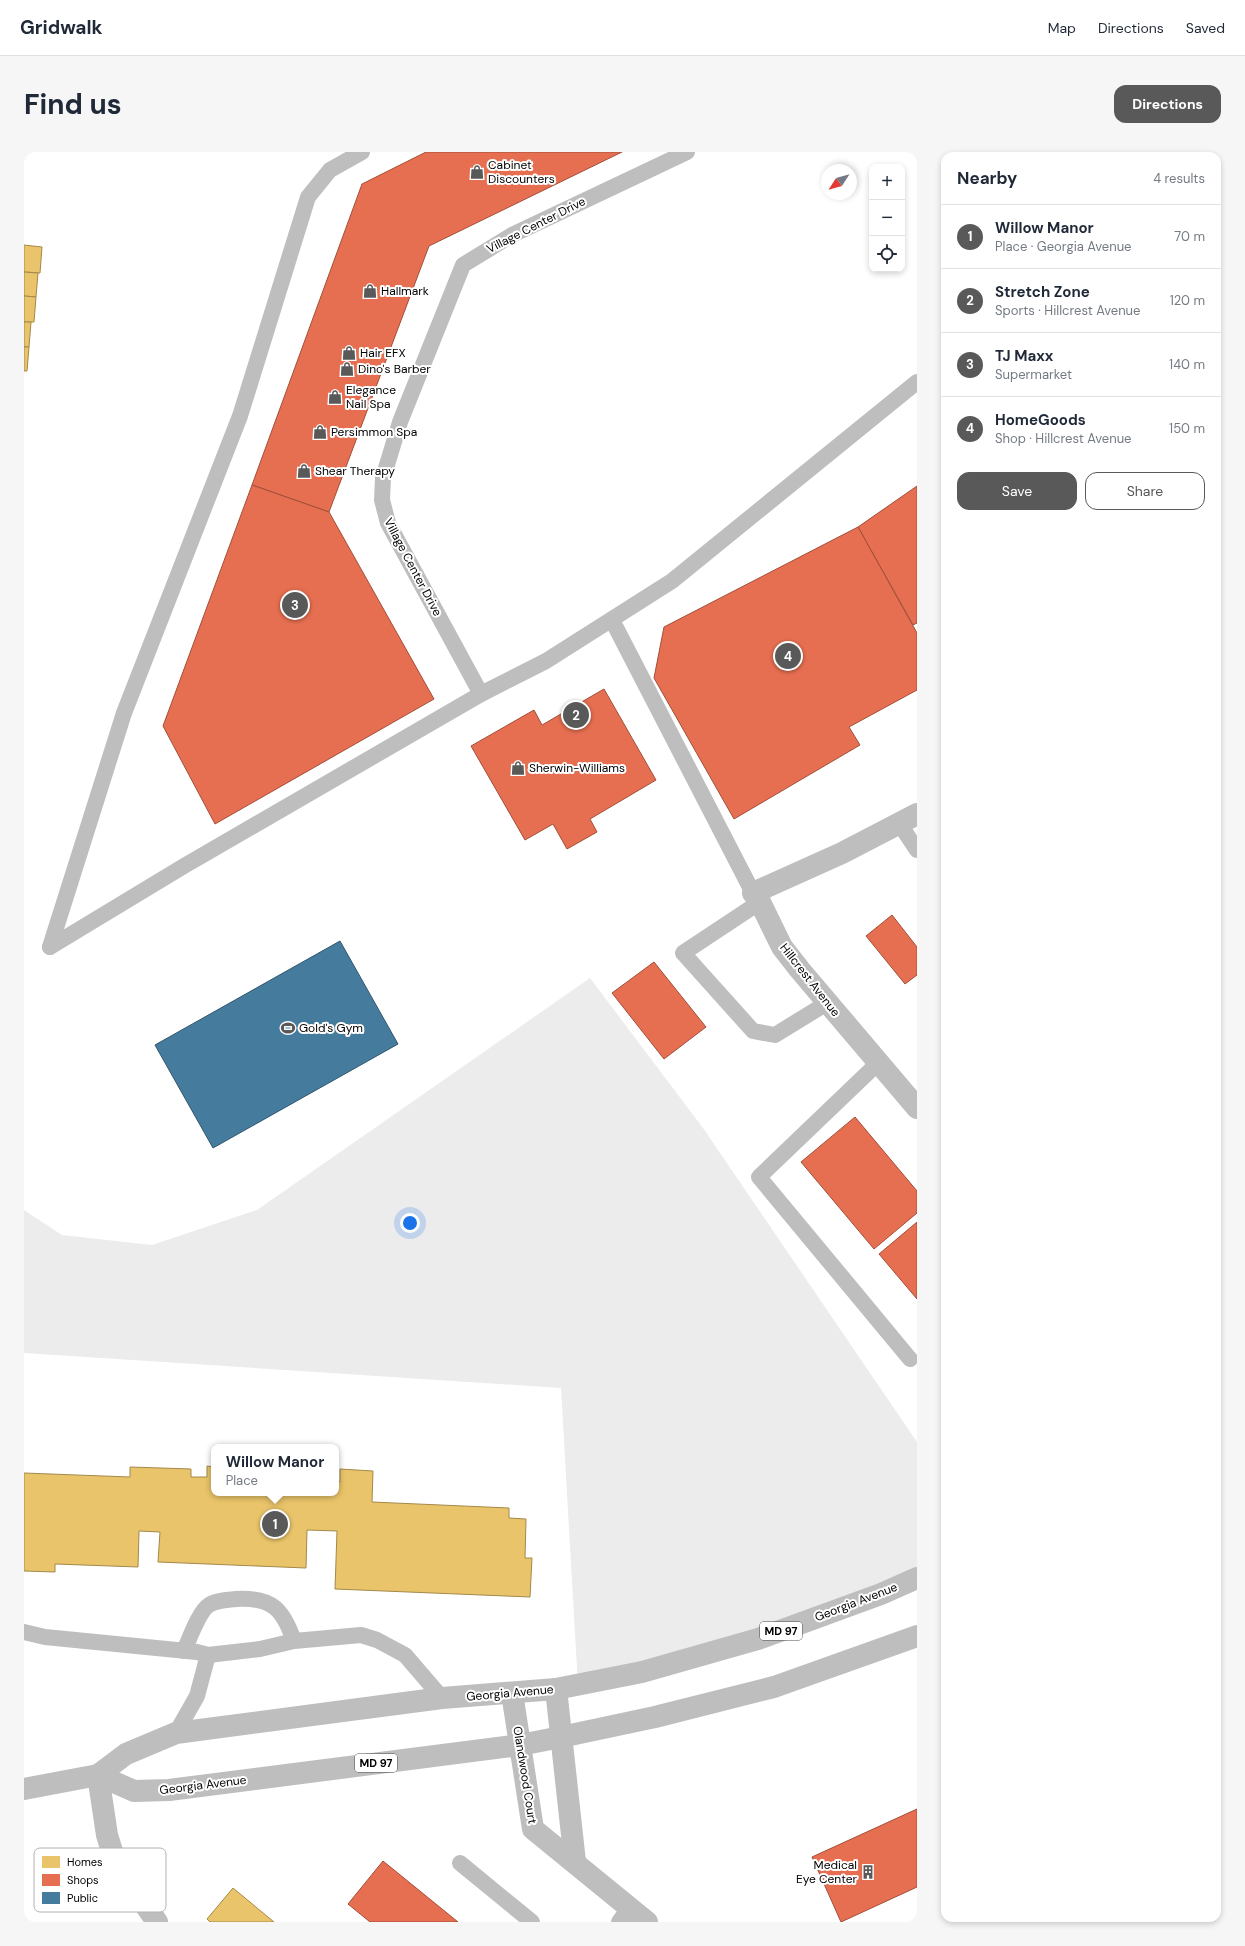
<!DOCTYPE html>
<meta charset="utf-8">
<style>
body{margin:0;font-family:"DM Sans",sans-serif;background:#f6f6f7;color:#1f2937}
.controls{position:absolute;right:12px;top:12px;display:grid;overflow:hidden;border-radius:8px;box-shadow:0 2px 6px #0003}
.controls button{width:36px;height:36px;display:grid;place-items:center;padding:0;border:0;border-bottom:1px solid #e0e1e3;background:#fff;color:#1f2937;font:20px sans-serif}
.compass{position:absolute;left:797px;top:12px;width:36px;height:36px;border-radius:50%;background:#fff;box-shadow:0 2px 6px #0003;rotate:234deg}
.you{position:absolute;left:386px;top:1071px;width:14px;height:14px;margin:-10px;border:3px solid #fff;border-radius:50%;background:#1a73e8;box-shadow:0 0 0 6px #1a73e833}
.badge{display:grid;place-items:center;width:26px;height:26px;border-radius:50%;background:#595959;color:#fff;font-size:13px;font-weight:700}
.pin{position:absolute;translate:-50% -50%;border:2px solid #fff;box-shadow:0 1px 4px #0006}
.popup{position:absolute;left:187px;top:1292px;width:128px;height:52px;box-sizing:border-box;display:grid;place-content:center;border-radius:8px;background:#fff;filter:drop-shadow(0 1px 3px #0005);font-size:13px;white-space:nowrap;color:#747a83}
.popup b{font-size:15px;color:#1f2937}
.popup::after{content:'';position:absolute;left:50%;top:100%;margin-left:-8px;border:8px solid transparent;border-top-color:#fff}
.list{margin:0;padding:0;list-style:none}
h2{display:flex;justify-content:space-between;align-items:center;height:52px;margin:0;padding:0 16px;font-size:17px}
h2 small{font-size:13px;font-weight:400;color:#747a83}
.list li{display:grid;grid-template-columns:26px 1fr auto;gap:12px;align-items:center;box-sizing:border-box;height:64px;padding:0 16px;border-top:1px solid #e0e1e3}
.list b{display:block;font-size:15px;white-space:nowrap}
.list p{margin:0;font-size:13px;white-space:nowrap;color:#747a83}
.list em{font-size:13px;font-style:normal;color:#747a83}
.actions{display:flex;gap:8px;padding:12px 16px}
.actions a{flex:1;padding:9px 0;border:1px solid #595959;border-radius:12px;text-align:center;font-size:14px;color:#595959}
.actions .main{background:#595959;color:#fff}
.icon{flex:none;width:22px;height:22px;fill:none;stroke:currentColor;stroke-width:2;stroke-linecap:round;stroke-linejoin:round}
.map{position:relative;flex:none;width:893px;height:1770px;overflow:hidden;border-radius:12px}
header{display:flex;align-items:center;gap:24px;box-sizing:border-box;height:56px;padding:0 20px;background:#fff;border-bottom:1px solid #e0e1e3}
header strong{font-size:19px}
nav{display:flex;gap:22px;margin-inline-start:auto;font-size:14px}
.intro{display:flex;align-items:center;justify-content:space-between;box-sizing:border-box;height:96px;padding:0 24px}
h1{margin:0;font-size:28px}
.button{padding:10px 18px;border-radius:12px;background:#595959;color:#fff;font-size:14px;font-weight:700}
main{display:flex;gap:24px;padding:0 24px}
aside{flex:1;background:#fff;border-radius:12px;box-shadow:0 2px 6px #0003}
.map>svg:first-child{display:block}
.green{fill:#ececec}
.homes{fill:#e9c46a;stroke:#a3894a}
.shops{fill:#e76f51;stroke:#a24e39}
.public{fill:#457b9d;stroke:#30566e}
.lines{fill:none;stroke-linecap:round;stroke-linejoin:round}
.lane{stroke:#bebebe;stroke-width:16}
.street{stroke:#bebebe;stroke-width:22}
.primary{stroke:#bebebe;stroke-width:22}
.labels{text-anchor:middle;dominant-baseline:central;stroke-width:4;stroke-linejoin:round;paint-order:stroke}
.shield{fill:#fff;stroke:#4c4c4c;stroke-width:1}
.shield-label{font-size:11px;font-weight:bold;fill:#000}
.poi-label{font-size:12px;fill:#000;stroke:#fff;text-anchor:start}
.street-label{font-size:12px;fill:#000;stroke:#fff}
.key{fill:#fff;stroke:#b2b2b2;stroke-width:1}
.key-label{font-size:11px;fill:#000}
</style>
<header>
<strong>Gridwalk</strong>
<nav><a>Map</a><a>Directions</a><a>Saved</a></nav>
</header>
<div class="intro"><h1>Find us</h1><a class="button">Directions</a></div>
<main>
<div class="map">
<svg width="893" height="1770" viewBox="0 0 893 1770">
<rect width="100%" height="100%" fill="#fff"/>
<!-- green -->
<path class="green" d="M566,826L679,976L893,1290V1426L554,1534L537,1236L0,1201V1058L38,1083L128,1093L233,1058Z"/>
<!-- homes -->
<g class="homes">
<path d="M0,93L18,95L16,121L0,120Z"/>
<path d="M0,120L14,121L12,145L0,144Z"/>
<path d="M0,144L12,145L10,170H0Z"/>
<path d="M0,170H7L5,195H0Z"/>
<path d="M0,195H5L3,219H0Z"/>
<path d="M183,1314L190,1315V1341H312V1330H316V1317L349,1319L348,1350L485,1356V1366L502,1367L501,1406H508L506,1445L311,1437L313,1379L283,1378L282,1416L134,1410L136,1380L115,1379L114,1415L31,1412V1420L0,1419V1321L106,1325V1315L167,1317V1325H183Z"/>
<path d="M209,1736L250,1770H186L183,1767Z"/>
</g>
<!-- shops -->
<g class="shops">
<path d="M402,0H598L405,94L305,360L228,333L338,32Z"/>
<path d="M228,333L305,360L410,547L191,672L139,574Z"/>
<path d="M893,334V471L889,473L834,375Z"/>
<path d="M834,375L893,481V538L825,575L836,593L710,667L630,526L640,475Z"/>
<path d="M580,537L632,628L566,667L573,680L543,697L529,672L501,688L447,594L510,558L518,573Z"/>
<path d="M868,763L893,795V823L881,832L842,784Z"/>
<path d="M630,810L682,875L640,907L588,841Z"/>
<path d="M831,965L893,1039V1061L850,1097L777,1010Z"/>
<path d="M893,1070V1147L855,1102Z"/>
<path d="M893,1657V1735L817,1770L788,1705Z"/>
<path d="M359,1709L434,1770H346L324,1752Z"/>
</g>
<!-- public -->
<path class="public" d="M316,789L374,892L189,996L131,893Z"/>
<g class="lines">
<!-- lane -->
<g class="lane">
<path d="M588,468L729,741"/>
<path d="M457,542L364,371L358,348L359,326L376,270L439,113L488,83L663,0"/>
<path d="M875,671L893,698"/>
<path d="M736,750L659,801L729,879L751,883L803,851"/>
<path d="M26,795L160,714L457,542L522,509L648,429L893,230"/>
<path d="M26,795L100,561L216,264L284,45L306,18L338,0"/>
<path d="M854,911L735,1025L886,1207"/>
<path d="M0,1480L21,1485L173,1500L184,1503L236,1497L270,1489L337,1483L353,1488L381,1503L418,1546"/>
<path d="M160,1499C165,1488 175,1459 185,1453C192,1448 204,1448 212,1447C248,1445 259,1457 270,1489"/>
<path d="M152,1581L173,1544L184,1503"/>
<path d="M436,1711L508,1770"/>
<path d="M595,1770L605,1756"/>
</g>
<!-- street -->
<g class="street">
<path d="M893,662L818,701L729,741L736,750L758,795L776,818L893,956"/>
<path d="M532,1537L551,1710"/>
<path d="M488,1541L509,1677L623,1770"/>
<path d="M74,1623L83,1683L91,1709L133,1770"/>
</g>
<!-- primary -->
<g class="primary">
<path d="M74,1623L110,1639L145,1638L496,1593L537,1585L631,1565L750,1535L893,1484"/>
<path d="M0,1637L74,1623L102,1602L152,1581L418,1546L532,1537L618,1520L734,1487L857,1442L893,1426"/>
</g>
</g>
<!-- icons -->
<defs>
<symbol id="shop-bare" viewBox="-9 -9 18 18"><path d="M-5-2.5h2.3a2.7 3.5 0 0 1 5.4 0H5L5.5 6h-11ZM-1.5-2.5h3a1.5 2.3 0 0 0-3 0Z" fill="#595959" stroke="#fff" stroke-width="2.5" paint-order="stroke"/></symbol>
<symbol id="stadium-bare" viewBox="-9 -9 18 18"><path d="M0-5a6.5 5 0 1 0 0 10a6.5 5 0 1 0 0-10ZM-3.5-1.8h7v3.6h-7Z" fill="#595959" stroke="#fff" stroke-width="2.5" paint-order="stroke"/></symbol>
<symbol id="building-bare" viewBox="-9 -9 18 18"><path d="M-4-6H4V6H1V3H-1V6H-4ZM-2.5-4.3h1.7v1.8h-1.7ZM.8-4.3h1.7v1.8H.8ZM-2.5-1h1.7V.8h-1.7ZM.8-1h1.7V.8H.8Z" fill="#595959" stroke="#fff" stroke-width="2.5" paint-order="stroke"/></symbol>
</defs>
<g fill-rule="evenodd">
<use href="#shop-bare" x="443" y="10" width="20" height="20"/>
<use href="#shop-bare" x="336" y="129" width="20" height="20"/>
<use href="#shop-bare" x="315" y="191" width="20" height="20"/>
<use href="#shop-bare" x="313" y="207" width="20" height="20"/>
<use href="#shop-bare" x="301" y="235" width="20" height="20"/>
<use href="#shop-bare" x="286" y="270" width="20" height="20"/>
<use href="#shop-bare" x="270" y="309" width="20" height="20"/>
<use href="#shop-bare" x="484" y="606" width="20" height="20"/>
<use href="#stadium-bare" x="254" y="866" width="20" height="20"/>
<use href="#building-bare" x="834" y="1710" width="20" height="20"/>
</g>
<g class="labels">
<!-- shield labels -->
<g class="shield">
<rect x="736" y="1470" width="42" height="18" rx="3"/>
<rect x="331" y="1602" width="42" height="18" rx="3"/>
</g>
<g class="shield-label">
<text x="757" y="1479">MD 97</text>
<text x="352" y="1611">MD 97</text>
</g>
<!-- poi labels -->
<g class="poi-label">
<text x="464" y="13">Cabinet<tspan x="464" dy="14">Discounters</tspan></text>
<text x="357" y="139">Hallmark</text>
<text x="336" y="201">Hair EFX</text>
<text x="334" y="217">Dino's Barber</text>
<text x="322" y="238">Elegance<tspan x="322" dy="14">Nail Spa</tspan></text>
<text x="307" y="280">Persimmon Spa</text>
<text x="291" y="319">Shear Therapy</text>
<text x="505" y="616">Sherwin-Williams</text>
<text x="275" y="876">Gold's Gym</text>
<text x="833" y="1713" text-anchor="end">Medical<tspan x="833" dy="14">Eye Center</tspan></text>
</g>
<!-- street labels -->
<g class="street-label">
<text transform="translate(512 73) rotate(-27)">Village Center Drive</text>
<text transform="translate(389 415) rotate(62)">Village Center Drive</text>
<text transform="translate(786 828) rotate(52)">Hillcrest Avenue</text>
<text transform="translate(832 1450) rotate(-21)">Georgia Avenue</text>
<text transform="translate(486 1541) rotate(-5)">Georgia Avenue</text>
<text transform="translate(501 1623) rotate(81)">Olandwood Court</text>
<text transform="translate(179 1633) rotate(-7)">Georgia Avenue</text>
</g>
</g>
<!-- legend -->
<rect x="10" y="1696" width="132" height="64" rx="6" class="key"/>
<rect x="18" y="1704" width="18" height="12" fill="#e9c46a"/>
<rect x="18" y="1722" width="18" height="12" fill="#e76f51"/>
<rect x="18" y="1740" width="18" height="12" fill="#457b9d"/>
<g class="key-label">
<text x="43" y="1714">Homes</text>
<text x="43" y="1732">Shops</text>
<text x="43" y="1750">Public</text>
</g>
</svg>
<div class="controls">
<button>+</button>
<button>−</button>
<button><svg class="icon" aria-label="locate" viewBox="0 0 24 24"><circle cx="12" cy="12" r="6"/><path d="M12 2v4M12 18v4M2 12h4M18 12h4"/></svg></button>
</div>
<svg class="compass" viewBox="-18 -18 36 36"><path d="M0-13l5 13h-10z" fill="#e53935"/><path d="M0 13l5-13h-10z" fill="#747a83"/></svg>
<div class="you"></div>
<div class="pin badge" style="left:251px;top:1372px">1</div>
<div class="popup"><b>Willow Manor</b>Place</div>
<div class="pin badge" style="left:552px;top:563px">2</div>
<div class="pin badge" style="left:271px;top:453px">3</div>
<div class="pin badge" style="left:764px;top:504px">4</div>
</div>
<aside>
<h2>Nearby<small>4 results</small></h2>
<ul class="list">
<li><span class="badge">1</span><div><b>Willow Manor</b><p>Place · Georgia Avenue</p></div><em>70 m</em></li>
<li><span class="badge">2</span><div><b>Stretch Zone</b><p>Sports · Hillcrest Avenue</p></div><em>120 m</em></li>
<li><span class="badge">3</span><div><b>TJ Maxx</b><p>Supermarket</p></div><em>140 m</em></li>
<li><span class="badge">4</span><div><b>HomeGoods</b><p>Shop · Hillcrest Avenue</p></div><em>150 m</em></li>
</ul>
<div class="actions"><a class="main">Save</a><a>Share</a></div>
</aside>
</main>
